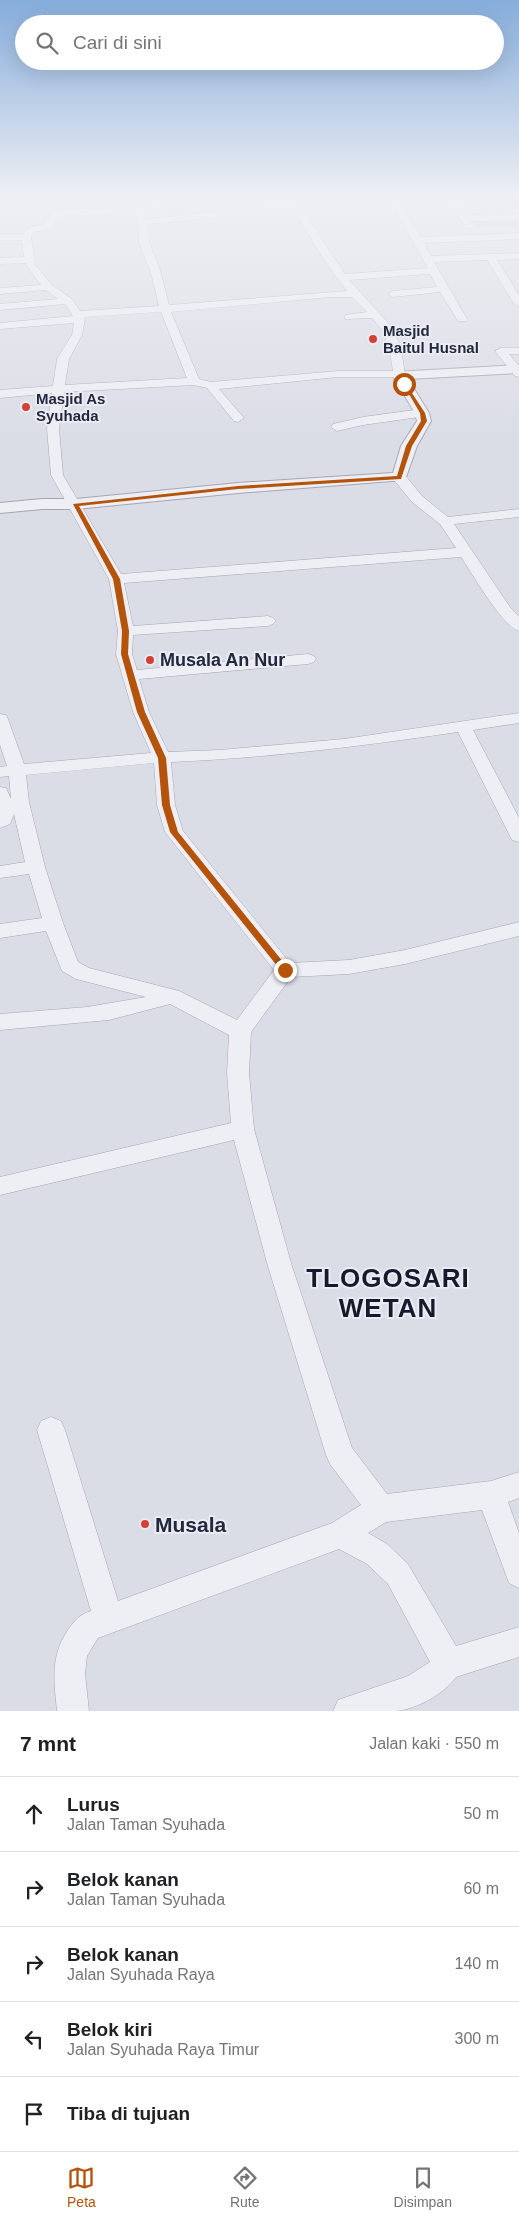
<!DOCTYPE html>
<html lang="id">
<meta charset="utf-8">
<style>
body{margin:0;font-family:Arial,sans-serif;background:#f2f2f2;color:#202124}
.stop{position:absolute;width:15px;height:15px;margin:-11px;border:4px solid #b45309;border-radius:50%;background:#fff}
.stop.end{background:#b45309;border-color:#fff;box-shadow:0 1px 5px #0008}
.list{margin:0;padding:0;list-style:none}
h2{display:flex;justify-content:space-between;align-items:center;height:65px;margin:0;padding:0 20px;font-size:21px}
h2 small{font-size:16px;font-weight:400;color:#757577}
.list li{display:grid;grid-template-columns:32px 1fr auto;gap:15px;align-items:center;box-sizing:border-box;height:75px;padding:0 20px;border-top:1px solid #e0e0e0}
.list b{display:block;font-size:19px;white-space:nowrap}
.list p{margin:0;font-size:16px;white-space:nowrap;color:#757577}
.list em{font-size:16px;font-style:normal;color:#757577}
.icon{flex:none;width:28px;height:28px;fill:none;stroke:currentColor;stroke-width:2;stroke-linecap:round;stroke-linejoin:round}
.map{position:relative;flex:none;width:519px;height:1711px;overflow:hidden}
.search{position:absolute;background:#fff;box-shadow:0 5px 20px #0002;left:15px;right:15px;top:15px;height:55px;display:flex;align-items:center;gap:12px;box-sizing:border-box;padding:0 18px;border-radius:28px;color:#757577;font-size:19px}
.sheet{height:440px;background:#fff}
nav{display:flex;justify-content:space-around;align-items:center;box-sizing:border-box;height:70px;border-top:1px solid #e0e0e0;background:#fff;font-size:14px;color:#757577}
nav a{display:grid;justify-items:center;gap:2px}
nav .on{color:#b45309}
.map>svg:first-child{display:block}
.green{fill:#bcd1bb}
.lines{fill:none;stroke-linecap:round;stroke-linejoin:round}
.minor-casing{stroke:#a4a7b3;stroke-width:1}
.tertiary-casing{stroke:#a4a7b3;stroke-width:2}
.minor{fill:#eeeff5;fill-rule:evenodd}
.tertiary{fill:#eeeff5;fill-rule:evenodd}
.route{fill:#b45309}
.poi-dot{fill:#d63f35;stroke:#eaecf4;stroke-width:2}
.labels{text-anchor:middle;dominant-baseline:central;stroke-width:4;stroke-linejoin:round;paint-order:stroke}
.far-poi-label{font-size:15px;font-weight:bold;fill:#24283d;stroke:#eaecf4;text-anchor:start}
.poi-label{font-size:18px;font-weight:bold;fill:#24283d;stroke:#eaecf4;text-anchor:start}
.near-poi-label{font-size:21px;font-weight:bold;fill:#24283d;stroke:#eaecf4;text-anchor:start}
.near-district-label{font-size:26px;font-weight:bold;letter-spacing:1px;fill:#171a2d;stroke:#eaecf4}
</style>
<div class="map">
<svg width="519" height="1711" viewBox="0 0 519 1711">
<rect width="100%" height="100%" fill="#dbdde6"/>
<!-- green -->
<path class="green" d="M514,220L519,226L478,227L473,221Z"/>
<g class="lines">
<defs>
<g id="minor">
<path d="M153,200H161L162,206L157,212L144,213L147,219L213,212L218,215L213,218L148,224L149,242L161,273L169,305L347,291L326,263L293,209L270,207L258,200L299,205L345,274L428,268L390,200H399L421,237L519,233V239L424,243L431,256L519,253V259L497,260L519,295V306L515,305L487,260L434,262L467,319L466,321H458L440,292L393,297L388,294L393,291L437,287L430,274L349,280L391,326L401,347L405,375L403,377H338L219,389L244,418L238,422L234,421L207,388L194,385L64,392L59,429L63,475L121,574L456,548L440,524L412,502L394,480L393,477L399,473L404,474L422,496L448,517L519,509V517L454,524L510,607L519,617V631C502,626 472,573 461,557L124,583L133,626L268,616L273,618L276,621L273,624L268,626L133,635L132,654L137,670L308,654L314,656L316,659L314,662L308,664L139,679L149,712L168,752L220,750L344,739L519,713V723L473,730L519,818V842L512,840L458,732C362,746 267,758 171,762L175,805L183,831L290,963L349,960L405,950L519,922V936L405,964L349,974L291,977L251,1032L249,1073L254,1129L291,1263L352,1448L387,1494L491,1481L519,1472V1498L508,1502L519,1533V1588L509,1583L482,1510L386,1522L368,1533L387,1544L408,1564L456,1646L519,1627V1657L456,1677C444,1694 417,1709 396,1711C376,1711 354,1711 333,1711L338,1700L408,1676L430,1662L388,1584L367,1564L339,1549L98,1638L87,1656L85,1674L89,1711H57C54,1682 50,1656 68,1630C75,1620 79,1615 91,1611L37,1430L41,1421L51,1417L61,1421L65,1430L118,1601L332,1523L361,1505L330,1464L326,1455L267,1263L234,1140L0,1195V1177L231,1123L227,1073L229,1035L170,1004L109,1020L0,1030V1014L87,1007L146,997L76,979L62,971L46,931L0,938V924L42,918L29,874L0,878V866L25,862L14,814L10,824L0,828V787L6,788L11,799L9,776L0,777V767L7,766L0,745V714L6,715L8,719L24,764L151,753L133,712L116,654L118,631L109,579L51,475L47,429L52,393L0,398V390L53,386L57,359L72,335L74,323L0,329V323L73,316L65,304L0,310V304L58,299L46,290L0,294V288L41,285L25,263L0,264V258L24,257L22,240H0V234H23L28,228L44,224L54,211L57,210L152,207L153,205ZM136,213L138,222L139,242L151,273L159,306L80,311L72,299L52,285L35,265L31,237L34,232L50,228L60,216ZM330,297H352L367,312L345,315V319L372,318C387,333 390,350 393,371H338L211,382L199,379L171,312ZM161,312L187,378L65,385L69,359L82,335L85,319L84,317ZM154,763L157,805L165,832L274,970L237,1020L179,991L89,968L78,962L63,923L45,867L29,802L26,775Z"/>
<path d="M448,200H482L478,203H459L466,215L519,214V220L470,221L474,226L472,228H466Z"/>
<path d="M501,348H519V354H509L519,366V377L515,376L495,351Z"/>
<path d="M422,409L426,410L428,413L426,416L363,425L337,431L331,427L333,424L363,417Z"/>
</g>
<path id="tertiary" d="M519,365V373L408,379L429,413L431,421L417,446L405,480L238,493L76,509H42L0,513V503L42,499H76L238,483L393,473L401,446L417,421L415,413L392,375L394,372Z"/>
</defs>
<!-- minor casing -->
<use href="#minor" class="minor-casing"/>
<!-- tertiary casing -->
<use href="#tertiary" class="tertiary-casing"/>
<!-- minor -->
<use href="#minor" class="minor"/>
<!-- tertiary -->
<use href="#tertiary" class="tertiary"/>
</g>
<!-- sky -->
<linearGradient id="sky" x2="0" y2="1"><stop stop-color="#86addc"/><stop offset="0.45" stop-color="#eff0f4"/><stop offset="1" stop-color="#eff0f4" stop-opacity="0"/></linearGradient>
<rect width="519" height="440" fill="url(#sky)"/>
<!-- route -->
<path class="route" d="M402,382L406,384L425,413L427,421L412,446L401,479L238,489L79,506L120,579L129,631L128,654L145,712L166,758L170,805L178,832L288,968L289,970L285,973L282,972L170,832L162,805L158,758L137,712L121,654L122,631L113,579L73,504L238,486L397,476L406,446L421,421L420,413Z"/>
<!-- markers -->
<g class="poi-dot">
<circle cx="373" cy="339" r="5"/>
<circle cx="26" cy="407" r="5"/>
<circle cx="150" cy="660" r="5"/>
<circle cx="145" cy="1524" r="5"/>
</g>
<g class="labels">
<!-- far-poi labels -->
<g class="far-poi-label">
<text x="383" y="330">Masjid<tspan x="383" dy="17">Baitul Husnal</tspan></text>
<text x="36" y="398">Masjid As<tspan x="36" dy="17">Syuhada</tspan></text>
</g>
<!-- poi labels -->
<g class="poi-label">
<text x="160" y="660">Musala An Nur</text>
</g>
<!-- near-poi labels -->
<g class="near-poi-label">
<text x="155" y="1524">Musala</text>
</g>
<!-- near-district labels -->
<g class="near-district-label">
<text x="388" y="1278">TLOGOSARI<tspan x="388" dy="30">WETAN</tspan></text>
</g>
</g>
</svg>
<div class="stop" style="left:404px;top:384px"></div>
<div class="stop end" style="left:285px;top:970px"></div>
<div class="search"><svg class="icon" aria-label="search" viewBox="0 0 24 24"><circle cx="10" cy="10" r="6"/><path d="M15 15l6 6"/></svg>Cari di sini</div>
</div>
<section class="sheet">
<h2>7 mnt<small>Jalan kaki · 550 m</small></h2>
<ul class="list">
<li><svg class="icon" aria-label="ahead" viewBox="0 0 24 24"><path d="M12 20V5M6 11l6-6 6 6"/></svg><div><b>Lurus</b><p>Jalan Taman Syuhada</p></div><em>50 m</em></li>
<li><svg class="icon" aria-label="right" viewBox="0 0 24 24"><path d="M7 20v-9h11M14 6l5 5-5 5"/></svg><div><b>Belok kanan</b><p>Jalan Taman Syuhada</p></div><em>60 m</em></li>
<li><svg class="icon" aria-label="right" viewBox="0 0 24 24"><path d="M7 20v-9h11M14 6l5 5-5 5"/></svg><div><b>Belok kanan</b><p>Jalan Syuhada Raya</p></div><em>140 m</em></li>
<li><svg class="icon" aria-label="left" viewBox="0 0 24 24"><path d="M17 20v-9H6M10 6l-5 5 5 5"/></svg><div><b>Belok kiri</b><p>Jalan Syuhada Raya Timur</p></div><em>300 m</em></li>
<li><svg class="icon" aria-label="arrive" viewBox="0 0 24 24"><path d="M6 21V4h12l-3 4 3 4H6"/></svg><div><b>Tiba di tujuan</b></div></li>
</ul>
</section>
<nav>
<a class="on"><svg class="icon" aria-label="map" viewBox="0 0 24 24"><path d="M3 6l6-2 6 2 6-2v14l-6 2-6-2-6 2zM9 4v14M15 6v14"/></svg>Peta</a>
<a><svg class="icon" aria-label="directions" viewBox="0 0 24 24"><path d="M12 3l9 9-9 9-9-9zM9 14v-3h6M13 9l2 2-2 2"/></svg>Rute</a>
<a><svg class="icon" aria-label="saved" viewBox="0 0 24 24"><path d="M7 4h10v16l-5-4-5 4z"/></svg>Disimpan</a>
</nav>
